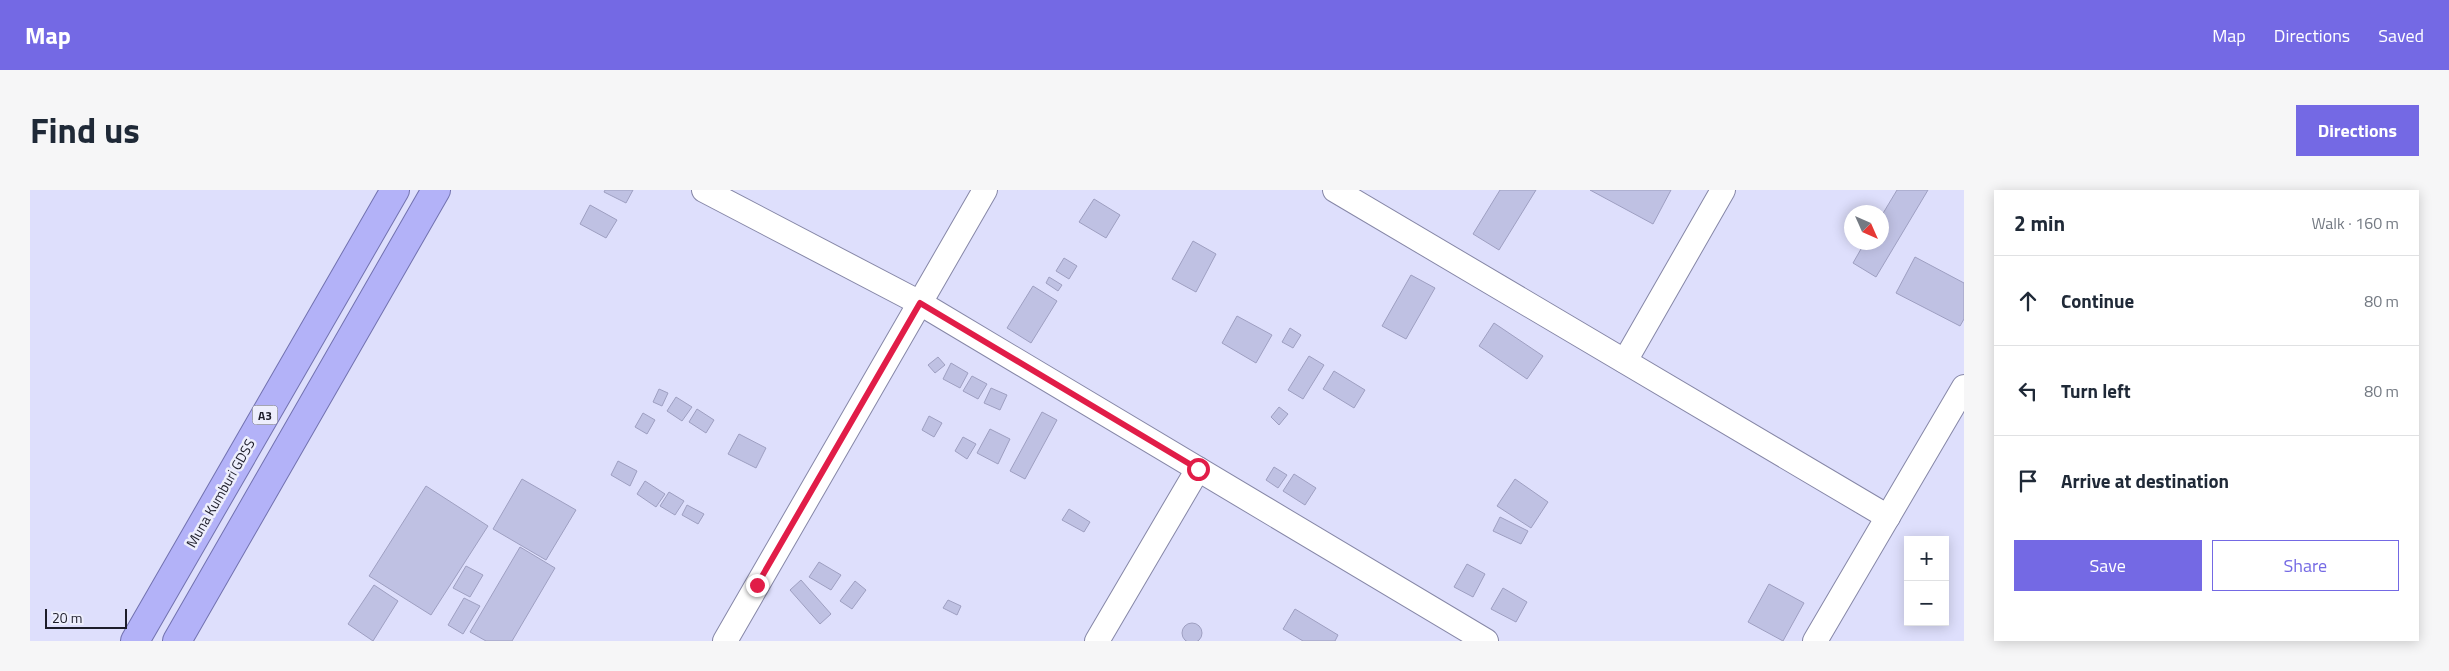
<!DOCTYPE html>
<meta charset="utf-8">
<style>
body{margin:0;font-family:"Titillium Web",sans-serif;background:#f6f6f7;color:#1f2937}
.controls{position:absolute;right:15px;bottom:15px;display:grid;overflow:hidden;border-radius:0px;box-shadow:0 2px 12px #0003}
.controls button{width:45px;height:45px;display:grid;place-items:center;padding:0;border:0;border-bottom:1px solid #e0e1e3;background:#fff;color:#1f2937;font:25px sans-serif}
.compass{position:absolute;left:1814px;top:15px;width:45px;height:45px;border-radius:50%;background:#fff;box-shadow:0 2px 12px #0003;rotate:135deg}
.scale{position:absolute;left:15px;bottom:12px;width:82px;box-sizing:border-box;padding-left:5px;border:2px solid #1d1d2a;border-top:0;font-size:14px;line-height:18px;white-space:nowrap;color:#1d1d2a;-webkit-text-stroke:4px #edeefc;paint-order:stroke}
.stop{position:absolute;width:15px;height:15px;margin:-11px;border:4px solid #e11d48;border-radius:50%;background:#fff}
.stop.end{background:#e11d48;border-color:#fff;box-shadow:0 1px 5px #0008}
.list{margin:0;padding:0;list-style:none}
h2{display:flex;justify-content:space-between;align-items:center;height:65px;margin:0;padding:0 20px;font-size:21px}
h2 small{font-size:16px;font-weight:400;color:#747a83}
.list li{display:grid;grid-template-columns:32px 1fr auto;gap:15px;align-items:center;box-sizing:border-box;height:90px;padding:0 20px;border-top:1px solid #e0e1e3}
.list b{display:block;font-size:19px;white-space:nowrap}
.list em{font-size:16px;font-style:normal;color:#747a83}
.actions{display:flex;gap:10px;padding:15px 20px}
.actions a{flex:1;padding:11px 0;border:1px solid #7469e4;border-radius:0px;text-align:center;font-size:18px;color:#7469e4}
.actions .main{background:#7469e4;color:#fff}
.icon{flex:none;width:28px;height:28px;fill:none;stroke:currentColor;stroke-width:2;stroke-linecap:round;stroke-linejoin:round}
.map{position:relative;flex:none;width:1934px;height:451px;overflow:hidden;border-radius:0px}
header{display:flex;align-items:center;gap:30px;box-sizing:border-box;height:70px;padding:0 25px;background:#7469e4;color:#fff}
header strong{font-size:24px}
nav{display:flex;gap:28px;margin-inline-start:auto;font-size:18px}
.intro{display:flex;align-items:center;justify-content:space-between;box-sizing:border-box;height:120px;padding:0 30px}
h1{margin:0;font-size:35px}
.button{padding:12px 22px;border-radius:0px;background:#7469e4;color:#fff;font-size:18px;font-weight:700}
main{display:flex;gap:30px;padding:0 30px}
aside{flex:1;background:#fff;border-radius:0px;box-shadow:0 2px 12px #0003}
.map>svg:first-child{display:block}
.building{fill:#bfc1e3;stroke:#9e9fc1}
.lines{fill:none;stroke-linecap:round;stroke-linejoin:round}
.minor-casing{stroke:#8687a7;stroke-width:26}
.trunk-casing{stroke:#7272af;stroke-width:30}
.minor{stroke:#fff;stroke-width:24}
.trunk{stroke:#b3b2f8;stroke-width:28}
.route{stroke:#e11d48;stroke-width:6}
.labels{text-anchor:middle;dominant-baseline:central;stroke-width:5;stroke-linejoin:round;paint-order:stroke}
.shield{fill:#edeefc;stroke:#5b5c69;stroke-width:1}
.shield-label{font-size:12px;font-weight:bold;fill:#1d1d2a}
.street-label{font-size:14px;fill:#1d1d2a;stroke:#edeefc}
</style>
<header>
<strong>Map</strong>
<nav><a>Map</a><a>Directions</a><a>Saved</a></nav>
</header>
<div class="intro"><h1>Find us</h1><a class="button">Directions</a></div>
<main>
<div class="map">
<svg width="1934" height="451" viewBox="0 0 1934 451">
<rect width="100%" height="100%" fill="#dedffc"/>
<!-- building -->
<g class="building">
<path d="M575,0H603L596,13L574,2Z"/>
<path d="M1470,0H1506L1469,60L1443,44Z"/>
<path d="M1560,0H1641L1623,34Z"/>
<path d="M1867,0H1898L1846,87L1823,73L1835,52H1852V25Z"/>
<path d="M1064,9L1090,25L1076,48L1049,32Z"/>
<path d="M560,15L587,30L576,48L550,34Z"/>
<path d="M1163,51L1186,64L1166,102L1142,89Z"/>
<path d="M1885,67L1934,93V129L1930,136L1866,103Z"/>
<path d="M1034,68L1047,76L1039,89L1026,81Z"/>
<path d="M1381,85L1405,98L1376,149L1352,136Z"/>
<path d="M1019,87L1032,95L1028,101L1016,93Z"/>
<path d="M1003,96L1027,111L1001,153L977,138Z"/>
<path d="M1207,126L1242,145L1226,173L1192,153Z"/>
<path d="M1464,133L1513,166L1497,189L1449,156Z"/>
<path d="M1260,138L1271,145L1263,158L1252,152Z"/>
<path d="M1279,166L1294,175L1273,209L1258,200Z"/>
<path d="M908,167L915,175L905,183L898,175Z"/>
<path d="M921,173L938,183L930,198L913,189Z"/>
<path d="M1304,181L1335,200L1324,218L1293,199Z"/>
<path d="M942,186L957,194L948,209L933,201Z"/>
<path d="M961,198L977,205L970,220L954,213Z"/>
<path d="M629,199L638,203L632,216L623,212Z"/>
<path d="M646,207L662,217L652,231L637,221Z"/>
<path d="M1249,217L1258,224L1249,235L1241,227Z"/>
<path d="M667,219L684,230L676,243L659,232Z"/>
<path d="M1012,222L1027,230L995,289L980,281Z"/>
<path d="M613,223L625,230L617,244L605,237Z"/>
<path d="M899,226L912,233L904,247L892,240Z"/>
<path d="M960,239L980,249L968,274L947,263Z"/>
<path d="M709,244L736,258L726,278L698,264Z"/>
<path d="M933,247L946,254L937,269L925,261Z"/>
<path d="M588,271L607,281L600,296L581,285Z"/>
<path d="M1244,277L1257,285L1248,298L1236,290Z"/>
<path d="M1264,284L1286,298L1275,315L1253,301Z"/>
<path d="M492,289L546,320L516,370L463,339Z"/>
<path d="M1485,289L1518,312L1501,338L1467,316Z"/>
<path d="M615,291L635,304L626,317L607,304Z"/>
<path d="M396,296L458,336L401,425L339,386Z"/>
<path d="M639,302L654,311L645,325L630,316Z"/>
<path d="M657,315L674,324L668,334L652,325Z"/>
<path d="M1039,319L1060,332L1054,342L1032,330Z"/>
<path d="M1470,327L1498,341L1491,354L1463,341Z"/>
<path d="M490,357L525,378L482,451H456L440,442Z"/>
<path d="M789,372L811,385L801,400L779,387Z"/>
<path d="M1437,374L1455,384L1443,407L1424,397Z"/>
<path d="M436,376L453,385L440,407L423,398Z"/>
<path d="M771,390L801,424L790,434L760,400Z"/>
<path d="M825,391L836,400L822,419L810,411Z"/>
<path d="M1739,394L1774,413L1753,451L1718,432Z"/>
<path d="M344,395L368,411L343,451L318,434Z"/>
<path d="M1473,398L1497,412L1486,432L1461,419Z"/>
<path d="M434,408L450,416L433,444L418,435Z"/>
<path d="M918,410L931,416L927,425L913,418Z"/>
<path d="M1265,419L1308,445L1305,451H1273L1253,439Z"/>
<circle cx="1162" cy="443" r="10"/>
</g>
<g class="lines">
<defs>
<g id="minor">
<path d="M674,0L890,113L1456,451"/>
<path d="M1305,0L1858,327"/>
<path d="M1595,171L1693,0"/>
<path d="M695,451L955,0"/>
<path d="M1067,451L1168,279"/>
<path d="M1785,451L1934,197"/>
</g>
<g id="trunk">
<path d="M105,451L365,0"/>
<path d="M147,451L406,0"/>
</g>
</defs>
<!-- minor casing -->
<use href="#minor" class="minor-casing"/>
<!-- trunk casing -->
<use href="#trunk" class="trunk-casing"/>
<!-- minor -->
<use href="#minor" class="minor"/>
<!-- trunk -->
<use href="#trunk" class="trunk"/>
</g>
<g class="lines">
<!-- route -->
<path class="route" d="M727,395L890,113L1168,279"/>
</g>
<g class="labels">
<!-- shield labels -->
<rect class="shield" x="222.5" y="215.5" width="25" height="19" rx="4"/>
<g class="shield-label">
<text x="235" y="225">A3</text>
</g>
<!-- street labels -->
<g class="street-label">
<text transform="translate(190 303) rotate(-60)">Muna Kumburi GDSS</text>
</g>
</g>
</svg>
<div class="controls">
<button>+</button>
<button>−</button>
</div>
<svg class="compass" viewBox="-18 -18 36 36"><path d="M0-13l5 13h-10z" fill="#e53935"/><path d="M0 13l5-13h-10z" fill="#747a83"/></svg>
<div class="scale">20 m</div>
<div class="stop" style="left:1168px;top:279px"></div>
<div class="stop end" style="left:727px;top:395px"></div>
</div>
<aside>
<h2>2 min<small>Walk · 160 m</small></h2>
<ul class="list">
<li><svg class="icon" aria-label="ahead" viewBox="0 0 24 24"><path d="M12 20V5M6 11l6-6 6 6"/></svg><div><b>Continue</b></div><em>80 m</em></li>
<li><svg class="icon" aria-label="left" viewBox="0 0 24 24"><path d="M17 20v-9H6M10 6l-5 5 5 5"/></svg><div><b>Turn left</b></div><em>80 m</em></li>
<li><svg class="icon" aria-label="arrive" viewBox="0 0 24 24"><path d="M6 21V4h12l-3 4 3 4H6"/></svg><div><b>Arrive at destination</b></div></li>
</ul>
<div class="actions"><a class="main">Save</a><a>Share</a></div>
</aside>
</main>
